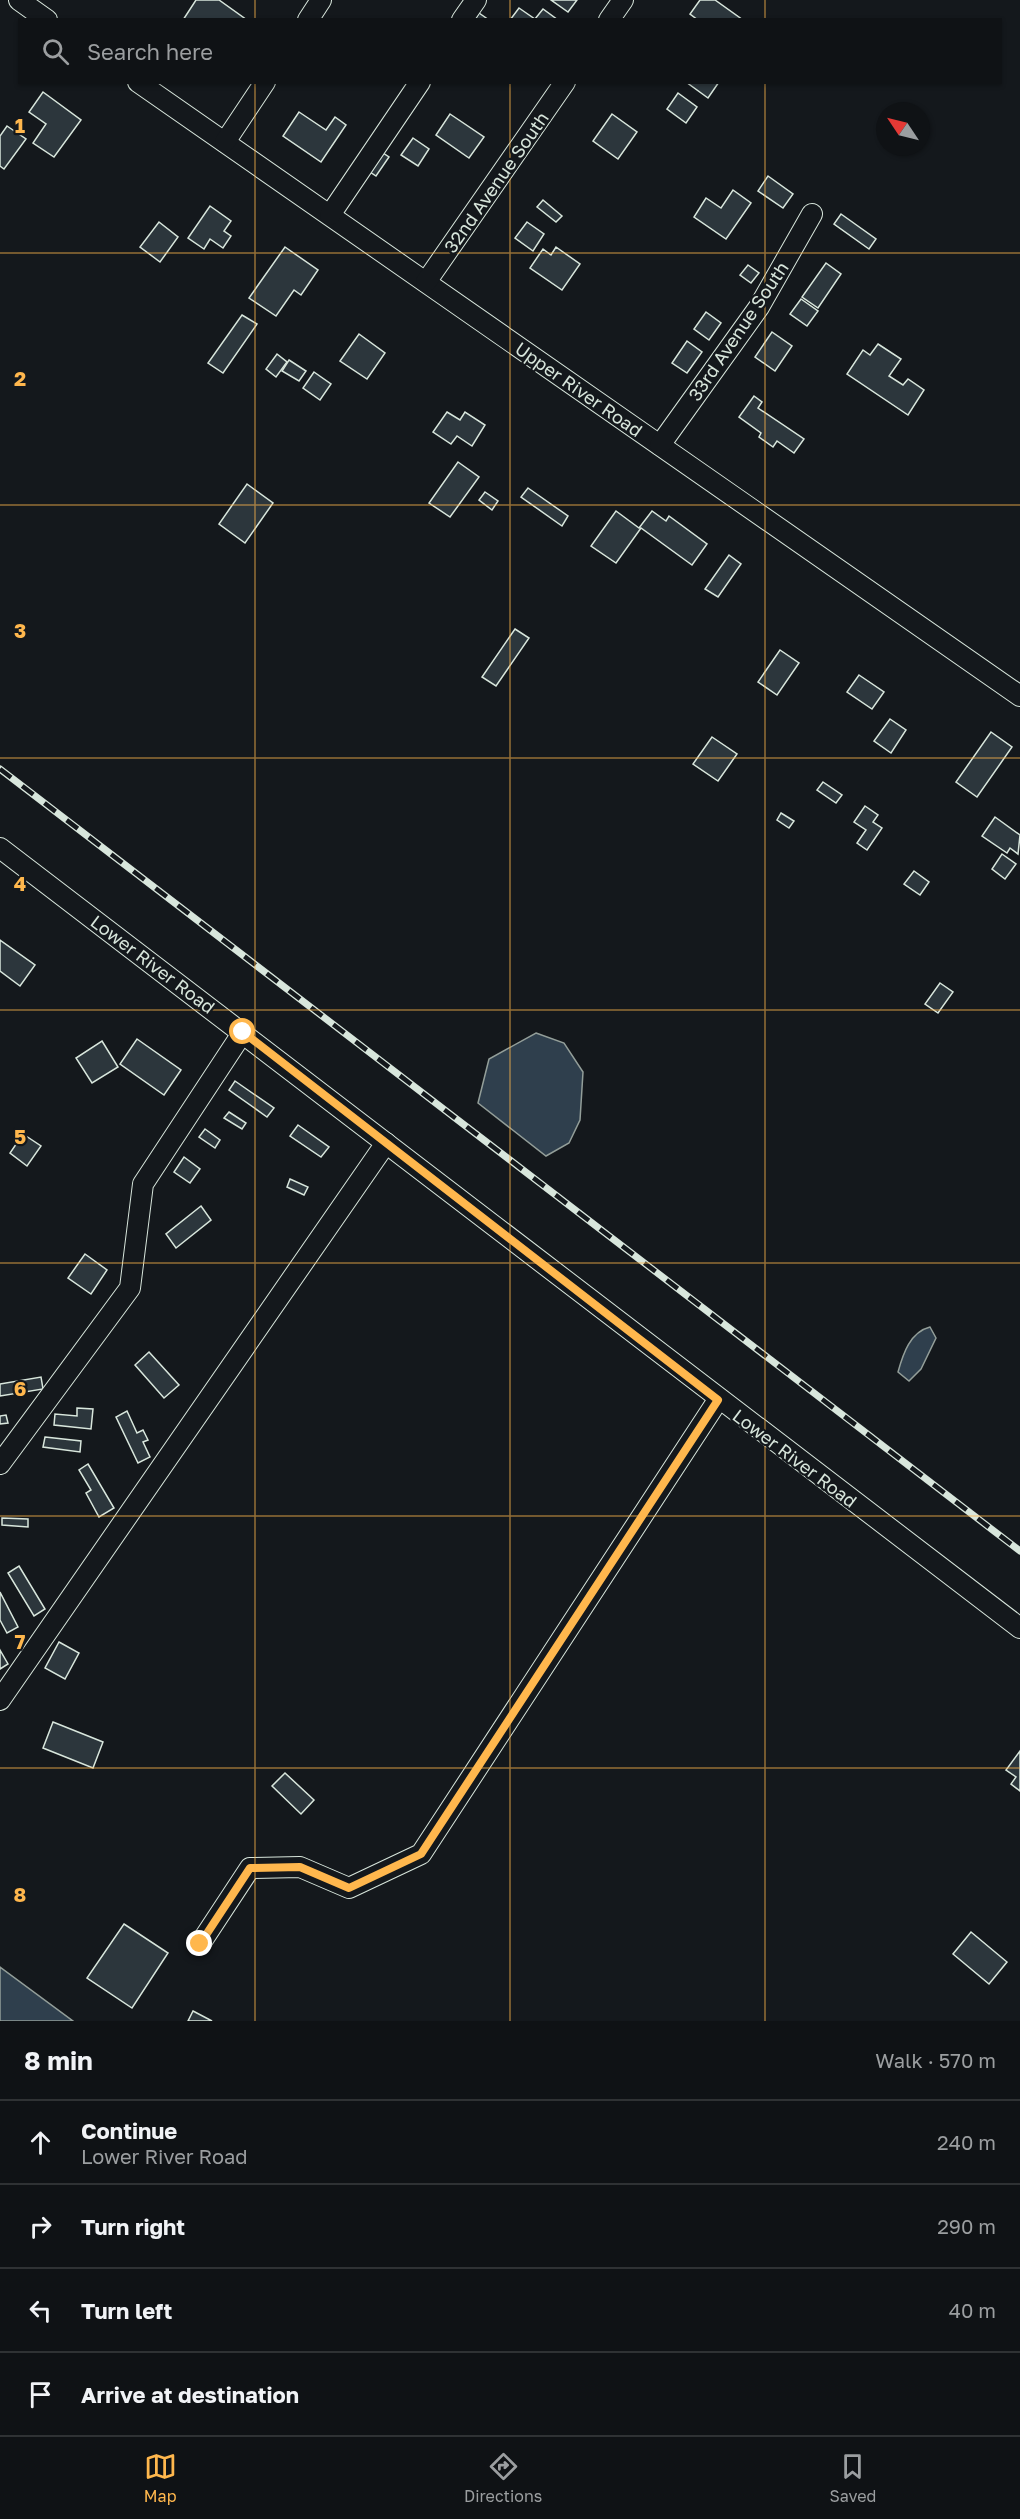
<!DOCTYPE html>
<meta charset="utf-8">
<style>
body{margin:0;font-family:"Golos Text",sans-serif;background:#181b1e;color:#f1f3f6}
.compass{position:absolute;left:876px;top:102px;width:54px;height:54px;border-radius:50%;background:#0f1215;box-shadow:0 2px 4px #0004;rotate:305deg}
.stop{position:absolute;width:18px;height:18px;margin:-14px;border:4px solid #ffb74d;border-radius:50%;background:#fff}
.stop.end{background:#ffb74d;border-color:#fff;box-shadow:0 2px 6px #0008}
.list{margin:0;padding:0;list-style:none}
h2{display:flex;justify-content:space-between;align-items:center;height:78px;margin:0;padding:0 24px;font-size:26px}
h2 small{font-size:20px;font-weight:400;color:#9b9ea0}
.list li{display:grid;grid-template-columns:39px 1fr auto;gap:18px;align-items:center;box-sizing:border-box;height:84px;padding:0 24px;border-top:2px solid #2f3234}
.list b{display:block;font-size:22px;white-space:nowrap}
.list p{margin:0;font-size:20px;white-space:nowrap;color:#9b9ea0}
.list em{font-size:20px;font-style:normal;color:#9b9ea0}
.icon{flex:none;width:33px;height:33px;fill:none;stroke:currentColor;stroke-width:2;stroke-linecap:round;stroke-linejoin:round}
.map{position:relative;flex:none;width:1020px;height:2021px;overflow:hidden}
.search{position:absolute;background:#0f1215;box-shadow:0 2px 4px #0004;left:18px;right:18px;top:18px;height:66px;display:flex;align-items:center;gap:15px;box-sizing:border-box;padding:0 21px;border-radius:0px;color:#9b9ea0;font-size:22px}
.sheet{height:414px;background:#0f1215}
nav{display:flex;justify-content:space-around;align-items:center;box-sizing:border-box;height:84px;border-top:2px solid #2f3234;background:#0f1215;font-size:16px;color:#9b9ea0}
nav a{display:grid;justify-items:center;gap:3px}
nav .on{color:#ffb74d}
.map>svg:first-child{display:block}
.water{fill:#2f3f4d;stroke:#939e99;stroke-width:1.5}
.building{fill:#2c363c;stroke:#d8e6dc;stroke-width:1.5}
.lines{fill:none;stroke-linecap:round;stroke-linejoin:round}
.minor-casing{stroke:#d8e6dc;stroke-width:22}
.minor{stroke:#14181c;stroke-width:20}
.rail-casing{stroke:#d8e6dc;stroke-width:7}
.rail{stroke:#14181c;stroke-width:4.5;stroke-dasharray:14;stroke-linecap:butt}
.route{stroke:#ffb74d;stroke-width:8}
.grid{fill:none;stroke:#ffb74d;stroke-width:1.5;stroke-opacity:0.55}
.labels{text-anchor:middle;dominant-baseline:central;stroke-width:4.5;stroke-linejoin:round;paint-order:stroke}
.street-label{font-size:18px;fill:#d8e6dc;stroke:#14181c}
.grid-label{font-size:20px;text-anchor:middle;font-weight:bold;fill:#ffb74d;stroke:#14181c;stroke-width:4.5;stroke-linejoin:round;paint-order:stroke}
</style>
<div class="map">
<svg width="1020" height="2021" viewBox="0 0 1020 2021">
<rect width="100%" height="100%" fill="#14181c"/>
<!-- water -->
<g class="water">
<path d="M536,1033L564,1043L583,1072L580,1120L569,1143L546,1156L478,1103L489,1059Z"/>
<path d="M930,1327L936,1338L921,1369L909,1381L898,1372C903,1354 910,1332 930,1327Z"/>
<path d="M0,1967L73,2021H0Z"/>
</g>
<!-- building -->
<g class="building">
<path d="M196,0H219L247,20H183Z"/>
<path d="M551,0H577L568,12Z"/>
<path d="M700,0H715L743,20H698L690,14Z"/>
<path d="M519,8L535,19L543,9L558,20H510Z"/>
<path d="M479,13L489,20H475Z"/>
<path d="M686,82H719L708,98Z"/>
<path d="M43,92L81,120L54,157L33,143L46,124L29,112Z"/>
<path d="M678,93L697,107L686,123L667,109Z"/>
<path d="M299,112L326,130L335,117L346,125L321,162L283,136Z"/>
<path d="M450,114L484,137L469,158L436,135Z"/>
<path d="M612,114L637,132L618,159L593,141Z"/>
<path d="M7,126L26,139L4,169L0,166V136Z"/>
<path d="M413,138L429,149L418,166L401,155Z"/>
<path d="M380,151L389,157L376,176L367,170Z"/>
<path d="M768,176L793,194L783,208L758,191Z"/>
<path d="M733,190L751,203L726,239L694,217L706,198L721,208Z"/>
<path d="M543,200L562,216L556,222L537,207Z"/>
<path d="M210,206L231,221L224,231L231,236L223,248L210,239L204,249L188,238Z"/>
<path d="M841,214L876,239L869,249L834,224Z"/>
<path d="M159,222L178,237L160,262L140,247Z"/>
<path d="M527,222L544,234L533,251L515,238Z"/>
<path d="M285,247L318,270L301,295L294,290L276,316L249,298Z"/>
<path d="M556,247L580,264L562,290L530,268L543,249L551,255Z"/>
<path d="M826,263L841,274L818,308L802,297Z"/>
<path d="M748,265L759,273L751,283L740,275Z"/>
<path d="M801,299L818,311L807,326L790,314Z"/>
<path d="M706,312L721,323L709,340L694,329Z"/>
<path d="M242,315L257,324L223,373L208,363Z"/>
<path d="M772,332L792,346L775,371L755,357Z"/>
<path d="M359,334L385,353L367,379L340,361Z"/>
<path d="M687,341L702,352L687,373L672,363Z"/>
<path d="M878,344L901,359L889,376L903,385L908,379L924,390L908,415L847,374L863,350L870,355Z"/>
<path d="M277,354L287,362L276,377L266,369Z"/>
<path d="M289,360L306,371L299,381L282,371Z"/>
<path d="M314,372L331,384L320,400L303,388Z"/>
<path d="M754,396L762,402L758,408L804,439L794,453L777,441L773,447L759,437L761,433L739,417Z"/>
<path d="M447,412L460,420L465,412L485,425L472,446L457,436L451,444L433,432Z"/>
<path d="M458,462L479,477L450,517L429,503Z"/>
<path d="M247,484L273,503L245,543L219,524Z"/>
<path d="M528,488L568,516L562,526L521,497Z"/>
<path d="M485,492L498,501L492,510L479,500Z"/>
<path d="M616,511L639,528L652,511L666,521L669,516L707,544L692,565L641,528L616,563L591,546Z"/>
<path d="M729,555L741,564L718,597L705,589Z"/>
<path d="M515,629L529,638L496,686L482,677Z"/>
<path d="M780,650L799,663L777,695L758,682Z"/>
<path d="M859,675L884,692L872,709L847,692Z"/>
<path d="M890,719L906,730L891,753L874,741Z"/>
<path d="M991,732L1012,747L977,797L956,782Z"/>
<path d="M712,737L737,754L718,781L693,764Z"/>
<path d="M823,782L842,795L836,803L817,790Z"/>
<path d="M865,806L878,815L873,822L882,828L867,850L857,843L866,830L854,822Z"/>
<path d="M781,813L794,821L789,828L777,820Z"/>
<path d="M995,817L1020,835L1018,854L1010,848L1007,853L982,836Z"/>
<path d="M1002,854L1016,864L1005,879L992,869Z"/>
<path d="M914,871L929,882L920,895L904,884Z"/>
<path d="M0,940L35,965L20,986L0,971Z"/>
<path d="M940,983L953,992L938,1013L925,1004Z"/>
<path d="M137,1039L181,1070L164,1095L120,1064Z"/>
<path d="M102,1041L118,1067L92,1083L76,1058Z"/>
<path d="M235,1081L274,1108L267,1117L229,1090Z"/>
<path d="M229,1112L246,1123L242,1129L224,1118Z"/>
<path d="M298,1125L329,1147L321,1157L290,1136Z"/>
<path d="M205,1129L220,1140L215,1148L199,1137Z"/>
<path d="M23,1134L41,1146L27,1166L10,1153Z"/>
<path d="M184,1157L200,1169L190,1183L174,1172Z"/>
<path d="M290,1179L308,1187L304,1195L287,1187Z"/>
<path d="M201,1206L211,1220L176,1248L166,1234Z"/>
<path d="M85,1254L107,1270L91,1294L68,1278Z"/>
<path d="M149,1352L179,1385L164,1398L135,1365Z"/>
<path d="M41,1377L43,1389L0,1396V1384Z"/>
<path d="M77,1408L93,1409L91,1429L54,1425L55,1414L77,1416Z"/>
<path d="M127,1411L137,1433L143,1430L148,1440L143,1442L150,1457L138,1463L116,1417Z"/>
<path d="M6,1415L8,1423L0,1424V1416Z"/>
<path d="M45,1437L81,1441L80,1452L43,1447Z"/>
<path d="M88,1464L114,1508L99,1517L86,1493L91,1490L79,1470Z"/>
<path d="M2,1518L28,1519V1527L2,1525Z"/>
<path d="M19,1566L45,1609L34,1616L8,1573Z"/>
<path d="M0,1592L18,1627L7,1633L0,1620Z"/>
<path d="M59,1642L79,1653L65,1679L45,1668Z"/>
<path d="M0,1650L8,1664L0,1669Z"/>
<path d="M53,1722L103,1742L93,1768L43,1748Z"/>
<path d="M1020,1751V1791L1011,1784L1016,1777L1006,1770Z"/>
<path d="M285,1773L314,1800L301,1814L272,1786Z"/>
<path d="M124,1924L168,1953L132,2008L87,1978Z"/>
<path d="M971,1932L1007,1962L989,1984L953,1954Z"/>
<path d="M193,2011L212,2021H188Z"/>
</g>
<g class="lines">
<defs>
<g id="minor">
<path d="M19,0L47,20"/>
<path d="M308,20L321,0"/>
<path d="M462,20L476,0"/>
<path d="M609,20L623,0"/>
<path d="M138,82L1020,696"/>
<path d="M225,142L265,82"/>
<path d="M330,215L420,82"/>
<path d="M426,282L565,82"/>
<path d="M660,445L759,307L812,214"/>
<path d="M0,848C342,1106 679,1370 1020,1628"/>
<path d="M0,1464L130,1288L143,1184L243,1032"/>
<path d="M0,1700L386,1143"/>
<path d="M200,1944L250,1868L300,1867L349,1888L421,1854L718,1400"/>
</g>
</defs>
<!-- minor casing -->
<use href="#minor" class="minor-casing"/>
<!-- minor -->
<use href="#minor" class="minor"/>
<defs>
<path id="rail" d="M0,769L1020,1551"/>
</defs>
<!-- rail casing -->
<use href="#rail" class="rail-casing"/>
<!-- rail -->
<use href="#rail" class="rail"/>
</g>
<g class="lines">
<!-- route -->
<path class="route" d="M200,1944L250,1868L300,1867L349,1888L421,1854L718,1400L243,1032"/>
</g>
<!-- grid -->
<path class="grid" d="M255,0V20M510,0V20M765,0V20M255,82V2021M510,82V2021M765,82V2021M0,253H1020M0,505H1020M0,758H1020M0,1010H1020M0,1263H1020M0,1516H1020M0,1768H1020"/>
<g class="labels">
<!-- street labels -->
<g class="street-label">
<text transform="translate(496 182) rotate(-55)">32nd Avenue South</text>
<text transform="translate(738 331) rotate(-56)">33rd Avenue South</text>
<text transform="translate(579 389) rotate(35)">Upper River Road</text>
<text transform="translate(153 964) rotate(37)">Lower River Road</text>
<text transform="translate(795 1458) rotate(37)">Lower River Road</text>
</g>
</g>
<g class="grid-label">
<text x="20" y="133">1</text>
<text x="20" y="386">2</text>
<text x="20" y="638">3</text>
<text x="20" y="891">4</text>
<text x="20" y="1144">5</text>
<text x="20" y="1396">6</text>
<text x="20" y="1649">7</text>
<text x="20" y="1902">8</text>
</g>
</svg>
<svg class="compass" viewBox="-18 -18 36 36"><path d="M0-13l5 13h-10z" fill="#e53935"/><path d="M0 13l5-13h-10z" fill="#9b9ea0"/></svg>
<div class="stop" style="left:243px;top:1032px"></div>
<div class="stop end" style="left:200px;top:1944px"></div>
<div class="search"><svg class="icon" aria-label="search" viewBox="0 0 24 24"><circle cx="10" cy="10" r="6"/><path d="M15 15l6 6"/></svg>Search here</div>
</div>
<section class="sheet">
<h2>8 min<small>Walk · 570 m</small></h2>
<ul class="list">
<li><svg class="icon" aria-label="ahead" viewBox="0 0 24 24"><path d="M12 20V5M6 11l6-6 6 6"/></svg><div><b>Continue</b><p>Lower River Road</p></div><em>240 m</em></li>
<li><svg class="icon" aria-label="right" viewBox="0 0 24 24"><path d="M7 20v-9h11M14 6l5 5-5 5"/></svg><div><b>Turn right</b></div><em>290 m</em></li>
<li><svg class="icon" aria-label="left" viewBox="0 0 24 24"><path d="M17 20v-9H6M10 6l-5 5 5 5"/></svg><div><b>Turn left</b></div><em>40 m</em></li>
<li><svg class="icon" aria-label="arrive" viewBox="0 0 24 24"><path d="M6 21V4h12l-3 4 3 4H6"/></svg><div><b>Arrive at destination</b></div></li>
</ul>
</section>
<nav>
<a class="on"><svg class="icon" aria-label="map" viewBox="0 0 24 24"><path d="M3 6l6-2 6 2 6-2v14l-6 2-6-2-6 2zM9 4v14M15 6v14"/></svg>Map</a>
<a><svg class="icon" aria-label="directions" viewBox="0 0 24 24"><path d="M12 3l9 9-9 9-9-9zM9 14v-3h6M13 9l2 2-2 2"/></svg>Directions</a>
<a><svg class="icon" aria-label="saved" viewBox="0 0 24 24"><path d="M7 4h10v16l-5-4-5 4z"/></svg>Saved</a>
</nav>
